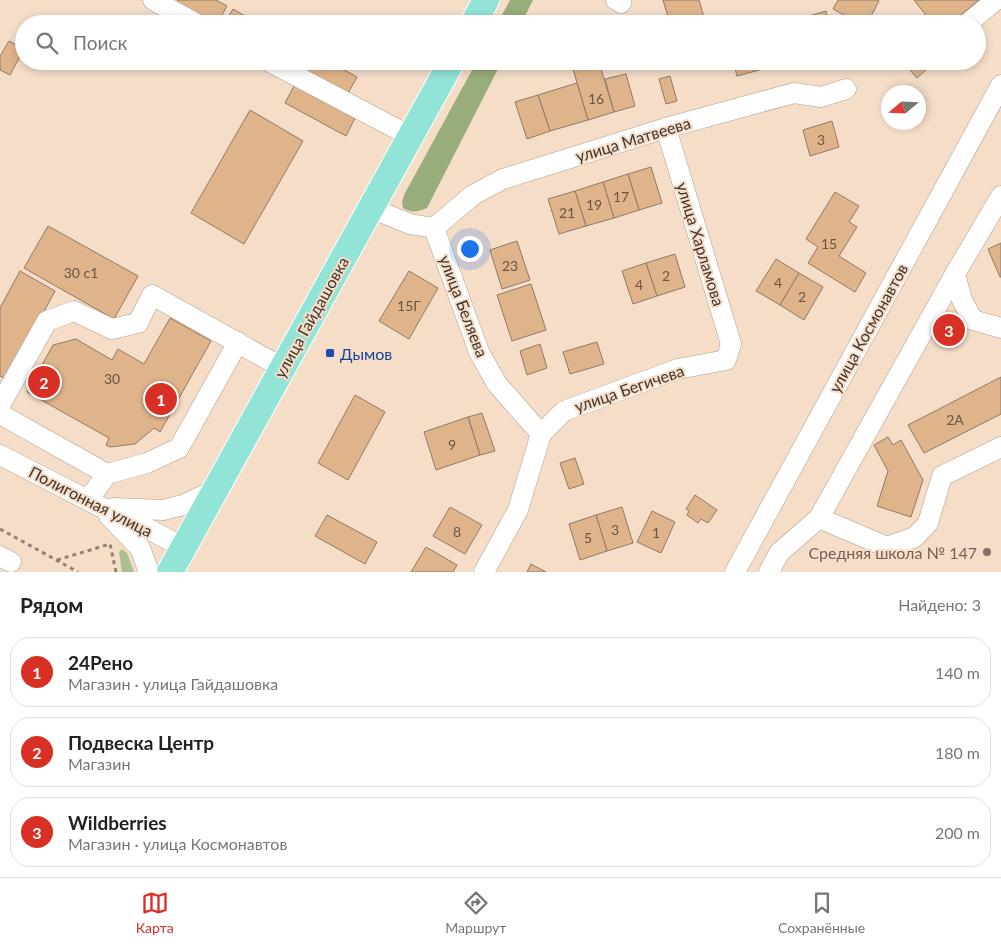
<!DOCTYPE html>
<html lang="ru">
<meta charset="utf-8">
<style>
body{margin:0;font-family:Lato,sans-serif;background:#f2f2f2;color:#222}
.compass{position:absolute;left:881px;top:85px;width:45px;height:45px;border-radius:50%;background:#fff;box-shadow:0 2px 8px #0003;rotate:251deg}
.you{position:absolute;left:469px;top:248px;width:18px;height:18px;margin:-12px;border:4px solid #fff;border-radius:50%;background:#1a73e8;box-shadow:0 0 0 8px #1a73e833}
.badge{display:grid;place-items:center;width:32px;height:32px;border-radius:50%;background:#d93025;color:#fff;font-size:16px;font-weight:700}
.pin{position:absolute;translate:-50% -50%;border:2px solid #fff;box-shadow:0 1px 5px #0006}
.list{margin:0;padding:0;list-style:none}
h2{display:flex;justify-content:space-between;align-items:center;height:65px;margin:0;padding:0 20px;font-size:21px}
h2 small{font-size:16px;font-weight:400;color:#767676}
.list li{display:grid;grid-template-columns:32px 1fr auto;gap:15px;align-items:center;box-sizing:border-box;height:70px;margin:0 10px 10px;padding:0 10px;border:1px solid #e0e0e0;border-radius:20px}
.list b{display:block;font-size:19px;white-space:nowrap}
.list p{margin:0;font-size:16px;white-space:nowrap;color:#767676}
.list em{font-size:16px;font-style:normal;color:#767676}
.icon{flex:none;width:28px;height:28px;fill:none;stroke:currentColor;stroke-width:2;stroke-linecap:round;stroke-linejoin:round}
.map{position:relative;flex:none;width:1001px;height:572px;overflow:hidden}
.search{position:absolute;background:#fff;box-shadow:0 2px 8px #0003;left:15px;right:15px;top:15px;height:55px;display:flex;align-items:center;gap:12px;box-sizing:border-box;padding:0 18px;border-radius:28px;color:#767676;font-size:19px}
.sheet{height:305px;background:#fff}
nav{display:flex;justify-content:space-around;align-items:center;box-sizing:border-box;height:70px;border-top:1px solid #e0e0e0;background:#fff;font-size:14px;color:#767676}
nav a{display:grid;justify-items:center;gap:2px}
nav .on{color:#d93025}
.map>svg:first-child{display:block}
.green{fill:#acbf90}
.forest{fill:#98ad79}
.building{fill:#e0b48b;stroke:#8f7a67}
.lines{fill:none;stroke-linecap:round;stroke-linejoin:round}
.minor-casing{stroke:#b39d89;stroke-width:21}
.major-casing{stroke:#fff;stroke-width:28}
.path{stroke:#928274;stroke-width:3;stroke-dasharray:4 4;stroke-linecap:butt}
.minor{stroke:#fff;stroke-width:20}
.major{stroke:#92e4d6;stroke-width:26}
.transit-dot{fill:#1a4fb4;stroke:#f5ddc8;stroke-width:2}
.education-dot{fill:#8d6e63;stroke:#f5ddc8;stroke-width:2}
.labels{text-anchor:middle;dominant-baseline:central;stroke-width:4;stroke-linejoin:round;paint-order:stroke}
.number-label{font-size:14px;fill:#675645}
.street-label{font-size:16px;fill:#3f362e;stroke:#f5ddc8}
.transit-label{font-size:16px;fill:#164399;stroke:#f5ddc8;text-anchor:start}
.education-label{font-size:16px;fill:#785e54;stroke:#f5ddc8;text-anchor:end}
</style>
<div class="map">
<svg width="1001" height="572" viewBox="0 0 1001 572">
<rect width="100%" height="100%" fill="#f5ddc8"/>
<!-- green -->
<path class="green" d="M122,549L127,553L134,572H122L119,552Z"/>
<!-- forest -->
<g class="forest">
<path d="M510,0H533L521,24H497Z"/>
<path d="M477,61H502L427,208C417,212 412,213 403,208L402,202L404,195Z"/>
</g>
<!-- building -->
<g class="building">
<path d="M178,0H216L227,6L217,24H215L176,2Z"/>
<path d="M663,0H699L706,24H670Z"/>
<path d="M838,0H878L879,1L867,24H860L833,9Z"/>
<path d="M914,0H979L950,24H933Z"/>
<path d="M233,9L259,24H224Z"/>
<path d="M826,11L829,24H800L799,19Z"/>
<path d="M9,41L24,49L10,75L0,70V56Z"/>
<path d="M285,61H328L357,77L347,95Z"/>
<path d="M733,61H788L789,62L737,76Z"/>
<path d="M902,61H934L935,62L917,78Z"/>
<path d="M599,62L614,112L588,120L573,69Z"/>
<path d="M626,74L635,106L614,112L605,79Z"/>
<path d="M670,76L677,101L666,104L659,79Z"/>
<path d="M577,83L588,120L550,131L538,95Z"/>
<path d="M295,84L355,118L346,136L285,103Z"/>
<path d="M538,95L550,131L527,139L515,102Z"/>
<path d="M250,110L303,141L244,244L191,213Z"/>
<path d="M832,121L839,147L810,156L803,130Z"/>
<path d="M651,167L662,203L639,210L628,174Z"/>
<path d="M628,174L639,210L614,218L603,182Z"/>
<path d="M603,182L614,218L586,226L575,191Z"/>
<path d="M575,191L586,226L559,234L548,199Z"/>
<path d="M835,192L859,206L849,222L857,227L839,256L866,273L855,292L808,263L818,247L806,239Z"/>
<path d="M48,226L138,276L114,319L24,268Z"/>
<path d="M517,241L530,280L502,289L490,250Z"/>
<path d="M1001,243V277H1000L988,249Z"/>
<path d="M675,254L685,287L657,296L646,263Z"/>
<path d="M776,259L799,273L780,305L756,291Z"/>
<path d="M646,263L657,296L633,304L622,271Z"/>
<path d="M20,271L55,291L7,380L0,376V308Z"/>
<path d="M409,271L438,288L409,339L379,321Z"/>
<path d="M799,273L823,287L804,320L780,305Z"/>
<path d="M531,284L546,330L512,341L497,295Z"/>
<path d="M953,315L963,336L946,345L935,324Z"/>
<path d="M170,318L211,341L160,432L154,428L135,444L110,447L106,445L109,438L27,392L53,345L76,339L112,360L118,349L144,364Z"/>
<path d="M597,342L604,364L570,374L563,352Z"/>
<path d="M540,344L547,368L527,375L520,351Z"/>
<path d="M1001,377V414L924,453L908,425Z"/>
<path d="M355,395L385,412L348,480L318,463Z"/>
<path d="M482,413L495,451L480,455L468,417Z"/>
<path d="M468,417L480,455L436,470L424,432Z"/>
<path d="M888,437L893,445L901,440L923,480L911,517L877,506L888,471L874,445Z"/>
<path d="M575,458L584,484L569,489L560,463Z"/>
<path d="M695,495L717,510L708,523L701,519L698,523L687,515L689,511L686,509Z"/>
<path d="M450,507L482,525L465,554L433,536Z"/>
<path d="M622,507L633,543L607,551L596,515Z"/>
<path d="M652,511L675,522L661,553L637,542Z"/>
<path d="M327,515L377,542L365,564L315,536Z"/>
<path d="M596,515L607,551L580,560L569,524Z"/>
<path d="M426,547L457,565L453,572H411Z"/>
<path d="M531,564L546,572H527Z"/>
</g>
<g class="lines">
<defs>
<g id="minor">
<path d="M153,0L197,24"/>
<path d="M616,0L621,3"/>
<path d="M967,24L996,0"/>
<path d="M268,61L410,136"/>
<path d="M371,208L410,224L434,228L479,352L497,384L541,434L518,510L484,572"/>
<path d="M434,228L473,195L503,179L666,128L794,93L821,97L846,89"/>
<path d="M955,274L962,300L973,320L1001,328"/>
<path d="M0,405L47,321L74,311L112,329L138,323L152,295L283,368"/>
<path d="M0,414L107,474"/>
<path d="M541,434L564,411L678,369L726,360L731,344L666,128"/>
<path d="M0,455L101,507L125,517L183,547"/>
<path d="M88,500L107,474L147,463L179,448L238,342"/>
<path d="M113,508L163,510L183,505L217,489"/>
<path d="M109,516L140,548L149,572"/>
<path d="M819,518L887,547L915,537L928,523L942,476L1001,447"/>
<path d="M0,556L11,562"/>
<path d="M735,572L1001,85"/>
<path d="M769,572L779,553L819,518L955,274L1001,196"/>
</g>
<g id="major">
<path d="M473,24L486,0"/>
<path d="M170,572L452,61"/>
</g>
</defs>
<!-- minor casing -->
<use href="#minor" class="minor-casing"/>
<!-- major casing -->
<use href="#major" class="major-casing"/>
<!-- path -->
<g class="path">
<path d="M0,529L78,572"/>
<path d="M57,560L110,544L116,572"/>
</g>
<!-- minor -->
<use href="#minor" class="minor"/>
<!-- major -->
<use href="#major" class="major"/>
</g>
<!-- markers -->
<rect class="transit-dot" x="325" y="348" width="10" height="10" rx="2.5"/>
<circle class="education-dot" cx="987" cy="552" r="5"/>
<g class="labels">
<!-- number labels -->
<g class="number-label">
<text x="596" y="98">16</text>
<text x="821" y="139">3</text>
<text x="621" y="196">17</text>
<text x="594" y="204">19</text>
<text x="567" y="212">21</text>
<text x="829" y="243">15</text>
<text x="510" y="265">23</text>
<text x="81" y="272">30 с1</text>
<text x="666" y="275">2</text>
<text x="778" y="282">4</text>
<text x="639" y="284">4</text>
<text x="802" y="296">2</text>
<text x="409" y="305">15Г</text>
<text x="112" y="378">30</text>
<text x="955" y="419">2А</text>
<text x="452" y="444">9</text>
<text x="615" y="529">3</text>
<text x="457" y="531">8</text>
<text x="656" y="532">1</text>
<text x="588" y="537">5</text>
</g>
<!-- street labels -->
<g class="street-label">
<text transform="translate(633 139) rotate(-17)">улица Матвеева</text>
<text transform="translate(701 244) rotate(73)">улица Харламова</text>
<text transform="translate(464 306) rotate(69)">улица Беляева</text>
<text transform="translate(311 317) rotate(-61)">улица Гайдашовка</text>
<text transform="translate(868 328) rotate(-61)">улица Космонавтов</text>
<text transform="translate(629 388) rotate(-19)">улица Бегичева</text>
<text transform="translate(91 501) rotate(27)">Полигонная улица</text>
</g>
<!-- transit labels -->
<g class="transit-label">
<text x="340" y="353">Дымов</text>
</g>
<!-- education labels -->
<g class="education-label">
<text x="977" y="552">Средняя школа № 147</text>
</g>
</g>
</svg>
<svg class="compass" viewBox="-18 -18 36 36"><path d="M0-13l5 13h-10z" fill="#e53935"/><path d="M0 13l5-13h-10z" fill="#767676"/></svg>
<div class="you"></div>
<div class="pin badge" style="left:161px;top:399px">1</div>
<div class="pin badge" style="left:44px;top:382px">2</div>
<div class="pin badge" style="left:949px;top:330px">3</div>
<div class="search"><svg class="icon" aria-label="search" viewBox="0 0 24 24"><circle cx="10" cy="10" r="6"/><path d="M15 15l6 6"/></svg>Поиск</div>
</div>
<section class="sheet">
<h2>Рядом<small>Найдено: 3</small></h2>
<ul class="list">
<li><span class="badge">1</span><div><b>24Рено</b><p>Магазин · улица Гайдашовка</p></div><em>140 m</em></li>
<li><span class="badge">2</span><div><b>Подвеска Центр</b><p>Магазин</p></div><em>180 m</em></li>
<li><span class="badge">3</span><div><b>Wildberries</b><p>Магазин · улица Космонавтов</p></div><em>200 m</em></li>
</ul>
</section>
<nav>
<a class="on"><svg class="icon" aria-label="map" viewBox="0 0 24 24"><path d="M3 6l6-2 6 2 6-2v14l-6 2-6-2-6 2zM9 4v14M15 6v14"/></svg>Карта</a>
<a><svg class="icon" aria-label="directions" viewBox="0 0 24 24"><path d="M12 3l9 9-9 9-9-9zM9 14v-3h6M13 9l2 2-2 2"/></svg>Маршрут</a>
<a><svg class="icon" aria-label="saved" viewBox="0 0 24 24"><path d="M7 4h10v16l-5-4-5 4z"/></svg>Сохранённые</a>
</nav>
